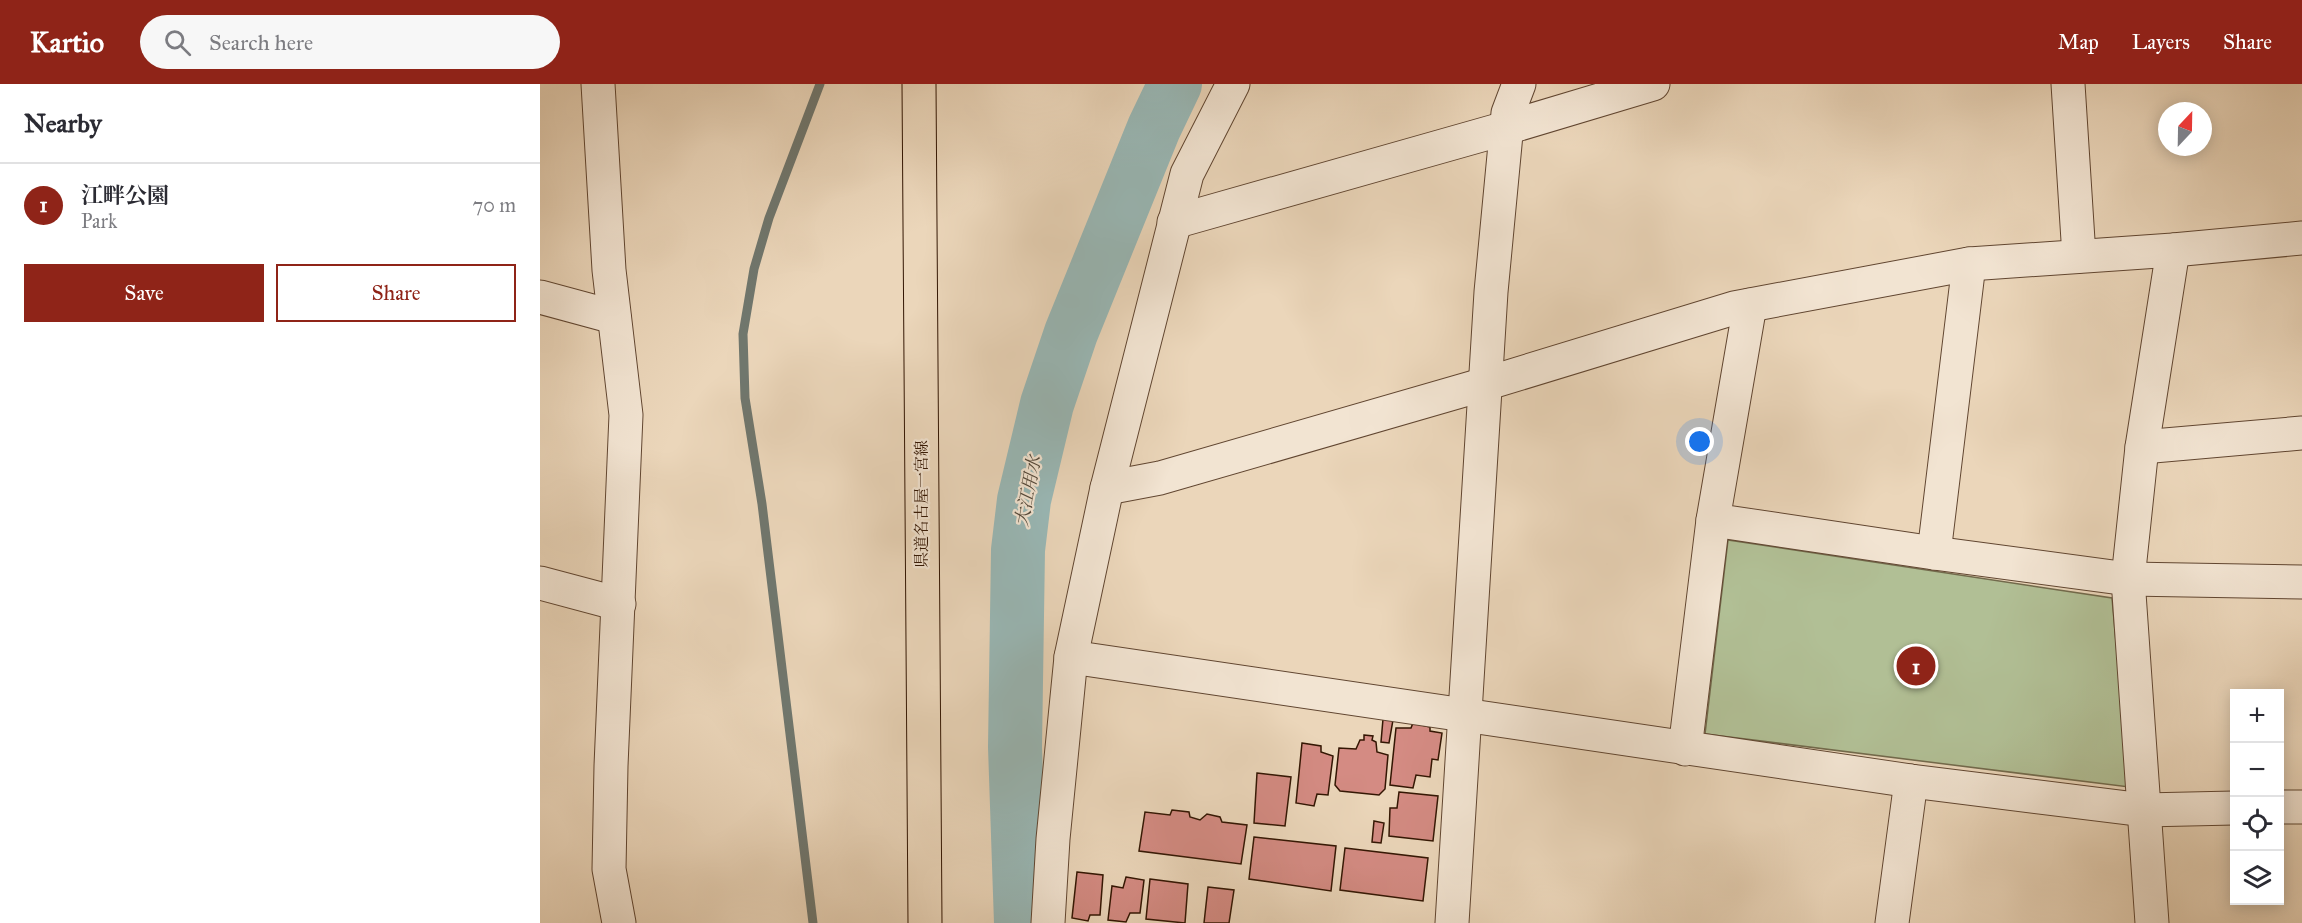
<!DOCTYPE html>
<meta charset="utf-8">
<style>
body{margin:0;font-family:"IM FELL Great Primer","Noto Serif JP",serif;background:#f7f7f7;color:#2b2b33}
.controls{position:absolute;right:18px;bottom:18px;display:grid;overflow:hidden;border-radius:0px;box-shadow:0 3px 15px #0003}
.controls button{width:54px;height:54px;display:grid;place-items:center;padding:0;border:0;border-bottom:2px solid #e1e1e2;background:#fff;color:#2b2b33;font:30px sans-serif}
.compass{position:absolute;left:1618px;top:18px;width:54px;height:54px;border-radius:50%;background:#fff;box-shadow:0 3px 15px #0003;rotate:22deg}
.you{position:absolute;left:1160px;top:358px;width:21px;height:21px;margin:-15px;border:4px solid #fff;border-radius:50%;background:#1a73e8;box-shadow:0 0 0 9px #1a73e833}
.badge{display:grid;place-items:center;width:39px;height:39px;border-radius:50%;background:#8f2418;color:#fff;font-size:20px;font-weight:700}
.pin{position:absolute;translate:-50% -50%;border:3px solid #fff;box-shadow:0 2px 6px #0006}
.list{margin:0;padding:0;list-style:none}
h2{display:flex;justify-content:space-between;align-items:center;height:78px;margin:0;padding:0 24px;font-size:26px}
h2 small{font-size:20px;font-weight:400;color:#7c7c81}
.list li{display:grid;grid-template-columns:39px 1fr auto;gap:18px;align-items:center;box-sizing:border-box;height:84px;padding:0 24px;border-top:2px solid #e1e1e2}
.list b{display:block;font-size:22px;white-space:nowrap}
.list p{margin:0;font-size:20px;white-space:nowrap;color:#7c7c81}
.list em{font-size:20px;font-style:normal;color:#7c7c81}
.actions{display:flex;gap:12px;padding:18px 24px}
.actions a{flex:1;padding:14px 0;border:2px solid #8f2418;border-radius:0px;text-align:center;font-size:21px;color:#8f2418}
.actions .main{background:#8f2418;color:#fff}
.icon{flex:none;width:33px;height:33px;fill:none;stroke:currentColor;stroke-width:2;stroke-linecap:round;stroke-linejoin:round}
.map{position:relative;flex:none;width:1762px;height:839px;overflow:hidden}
header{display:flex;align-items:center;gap:36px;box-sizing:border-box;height:84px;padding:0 30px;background:#8f2418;color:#fff}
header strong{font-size:28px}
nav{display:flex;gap:33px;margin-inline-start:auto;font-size:21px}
.search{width:420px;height:54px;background:#f7f7f7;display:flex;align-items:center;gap:15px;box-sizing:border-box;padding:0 21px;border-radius:33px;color:#7c7c81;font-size:22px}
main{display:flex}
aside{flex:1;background:#fff}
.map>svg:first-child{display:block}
.green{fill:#b1bf95;stroke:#726a4c;stroke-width:1.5}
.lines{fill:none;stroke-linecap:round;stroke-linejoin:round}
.stream{stroke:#70776e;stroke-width:9}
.river{stroke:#99b8b6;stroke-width:54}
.building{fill:#d48b83;stroke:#331603;stroke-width:1.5}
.minor-casing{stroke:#614631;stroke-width:35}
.major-casing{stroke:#331603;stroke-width:35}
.minor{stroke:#f2e4d2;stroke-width:33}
.major{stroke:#ebd6ba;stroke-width:33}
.labels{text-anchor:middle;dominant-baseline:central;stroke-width:4.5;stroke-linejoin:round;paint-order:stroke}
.street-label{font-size:16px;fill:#331603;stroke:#f2e4d2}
.water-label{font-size:18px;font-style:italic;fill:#524739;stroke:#f2e4d2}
</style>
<header>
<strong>Kartio</strong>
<div class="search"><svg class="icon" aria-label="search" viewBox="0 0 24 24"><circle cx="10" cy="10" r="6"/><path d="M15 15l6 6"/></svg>Search here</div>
<nav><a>Map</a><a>Layers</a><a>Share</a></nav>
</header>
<main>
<aside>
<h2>Nearby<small></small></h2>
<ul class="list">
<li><span class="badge">1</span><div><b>江畔公園</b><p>Park</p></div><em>70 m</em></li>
</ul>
<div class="actions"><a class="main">Save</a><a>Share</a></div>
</aside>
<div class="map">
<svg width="1762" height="839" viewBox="0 0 1762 839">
<rect width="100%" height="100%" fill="#ebd6ba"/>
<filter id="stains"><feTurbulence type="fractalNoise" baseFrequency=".00333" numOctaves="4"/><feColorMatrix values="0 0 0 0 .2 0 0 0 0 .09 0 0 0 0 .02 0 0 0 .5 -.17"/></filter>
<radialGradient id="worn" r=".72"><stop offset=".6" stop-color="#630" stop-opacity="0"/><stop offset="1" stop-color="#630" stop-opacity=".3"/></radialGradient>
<!-- green -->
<path class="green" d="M1188,456L1572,514L1589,703L1165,650Z"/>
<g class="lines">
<!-- stream -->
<path class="stream" d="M273,839L222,420L205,314L203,250L214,185L229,134L280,0"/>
<!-- river -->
<path class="river" d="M481,839L475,663L478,466L484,416L507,320L531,249L614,44L635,0"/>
</g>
<!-- building -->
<g class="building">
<path d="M843,635L853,636L849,659L841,658Z"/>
<path d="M873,639L890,643V647L902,649L898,676L892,675L890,693L876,691L873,704L850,701L856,644H871Z"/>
<path d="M824,651L833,652L832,656L836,658L837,668L848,671L845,705L839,711L800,707L795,701L799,664L816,665L820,656H824Z"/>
<path d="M762,659L781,662V668L793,672L788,711L777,710L774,722L756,719Z"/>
<path d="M717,689L751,693L745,742L714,739Z"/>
<path d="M859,708L898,712L893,757L849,752L850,724H857Z"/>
<path d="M632,726L649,728L650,733L660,736L667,730L680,733L682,738L707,741L701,780L599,767L605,728L630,731Z"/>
<path d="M834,737L844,739L841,759L832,758Z"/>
<path d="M714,753L796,762L791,807L709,795Z"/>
<path d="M805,764L888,774L883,817L800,806Z"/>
<path d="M537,788L563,791L560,831H550L548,837L532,834Z"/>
<path d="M586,793L604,796L600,829H590L586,838L568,836L572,802L583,804Z"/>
<path d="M610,795L648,800L645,839L606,835Z"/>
<path d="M668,803L694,806L689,839H664Z"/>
</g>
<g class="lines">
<defs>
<g id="minor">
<path d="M58,0L69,186L86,331L71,682L69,785L79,839"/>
<path d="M1528,0L1539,172"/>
<path d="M634,138L966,44L1113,0"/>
<path d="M0,213L74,233"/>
<path d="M1602,363L1762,349"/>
<path d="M567,404L620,394L945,300L1194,224L1429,180L1633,166L1762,154"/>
<path d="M1173,436L1394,469L1588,495L1762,498"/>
<path d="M1394,469L1429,180"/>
<path d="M0,499L79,520"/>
<path d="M531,573L1371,697L1604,726L1694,724"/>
<path d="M1145,665L1173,436L1210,221"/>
<path d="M1740,723H1762"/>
<path d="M508,839L513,755L531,573L567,404L647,90L693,0"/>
<path d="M912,839L951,208L968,29L979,0"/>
<path d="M1352,839L1371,697"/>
<path d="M1612,839L1588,495L1602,363L1633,166"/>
</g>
<path id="major" d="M379,0L385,839"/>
</defs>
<!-- minor casing -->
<use href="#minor" class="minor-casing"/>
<!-- major casing -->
<use href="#major" class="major-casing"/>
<!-- minor -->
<use href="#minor" class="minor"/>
<!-- major -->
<use href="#major" class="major"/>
</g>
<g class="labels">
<!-- street labels -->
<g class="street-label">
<text transform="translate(381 420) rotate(-90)">県道名古屋一宮線</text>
</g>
<!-- water labels -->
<g class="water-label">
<text transform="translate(488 407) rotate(-79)">大江用水</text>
</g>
</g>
<rect width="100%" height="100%" filter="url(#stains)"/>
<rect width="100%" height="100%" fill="url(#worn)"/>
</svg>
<div class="controls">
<button>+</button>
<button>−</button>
<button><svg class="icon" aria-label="locate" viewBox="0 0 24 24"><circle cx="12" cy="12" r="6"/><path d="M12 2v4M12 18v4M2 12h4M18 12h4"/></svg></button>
<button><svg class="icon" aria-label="layers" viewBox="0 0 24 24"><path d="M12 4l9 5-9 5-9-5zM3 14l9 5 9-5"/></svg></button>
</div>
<svg class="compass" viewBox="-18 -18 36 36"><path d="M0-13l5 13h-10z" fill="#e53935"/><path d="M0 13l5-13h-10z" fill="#7c7c81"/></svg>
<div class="you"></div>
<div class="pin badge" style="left:1376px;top:582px">1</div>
</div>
</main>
